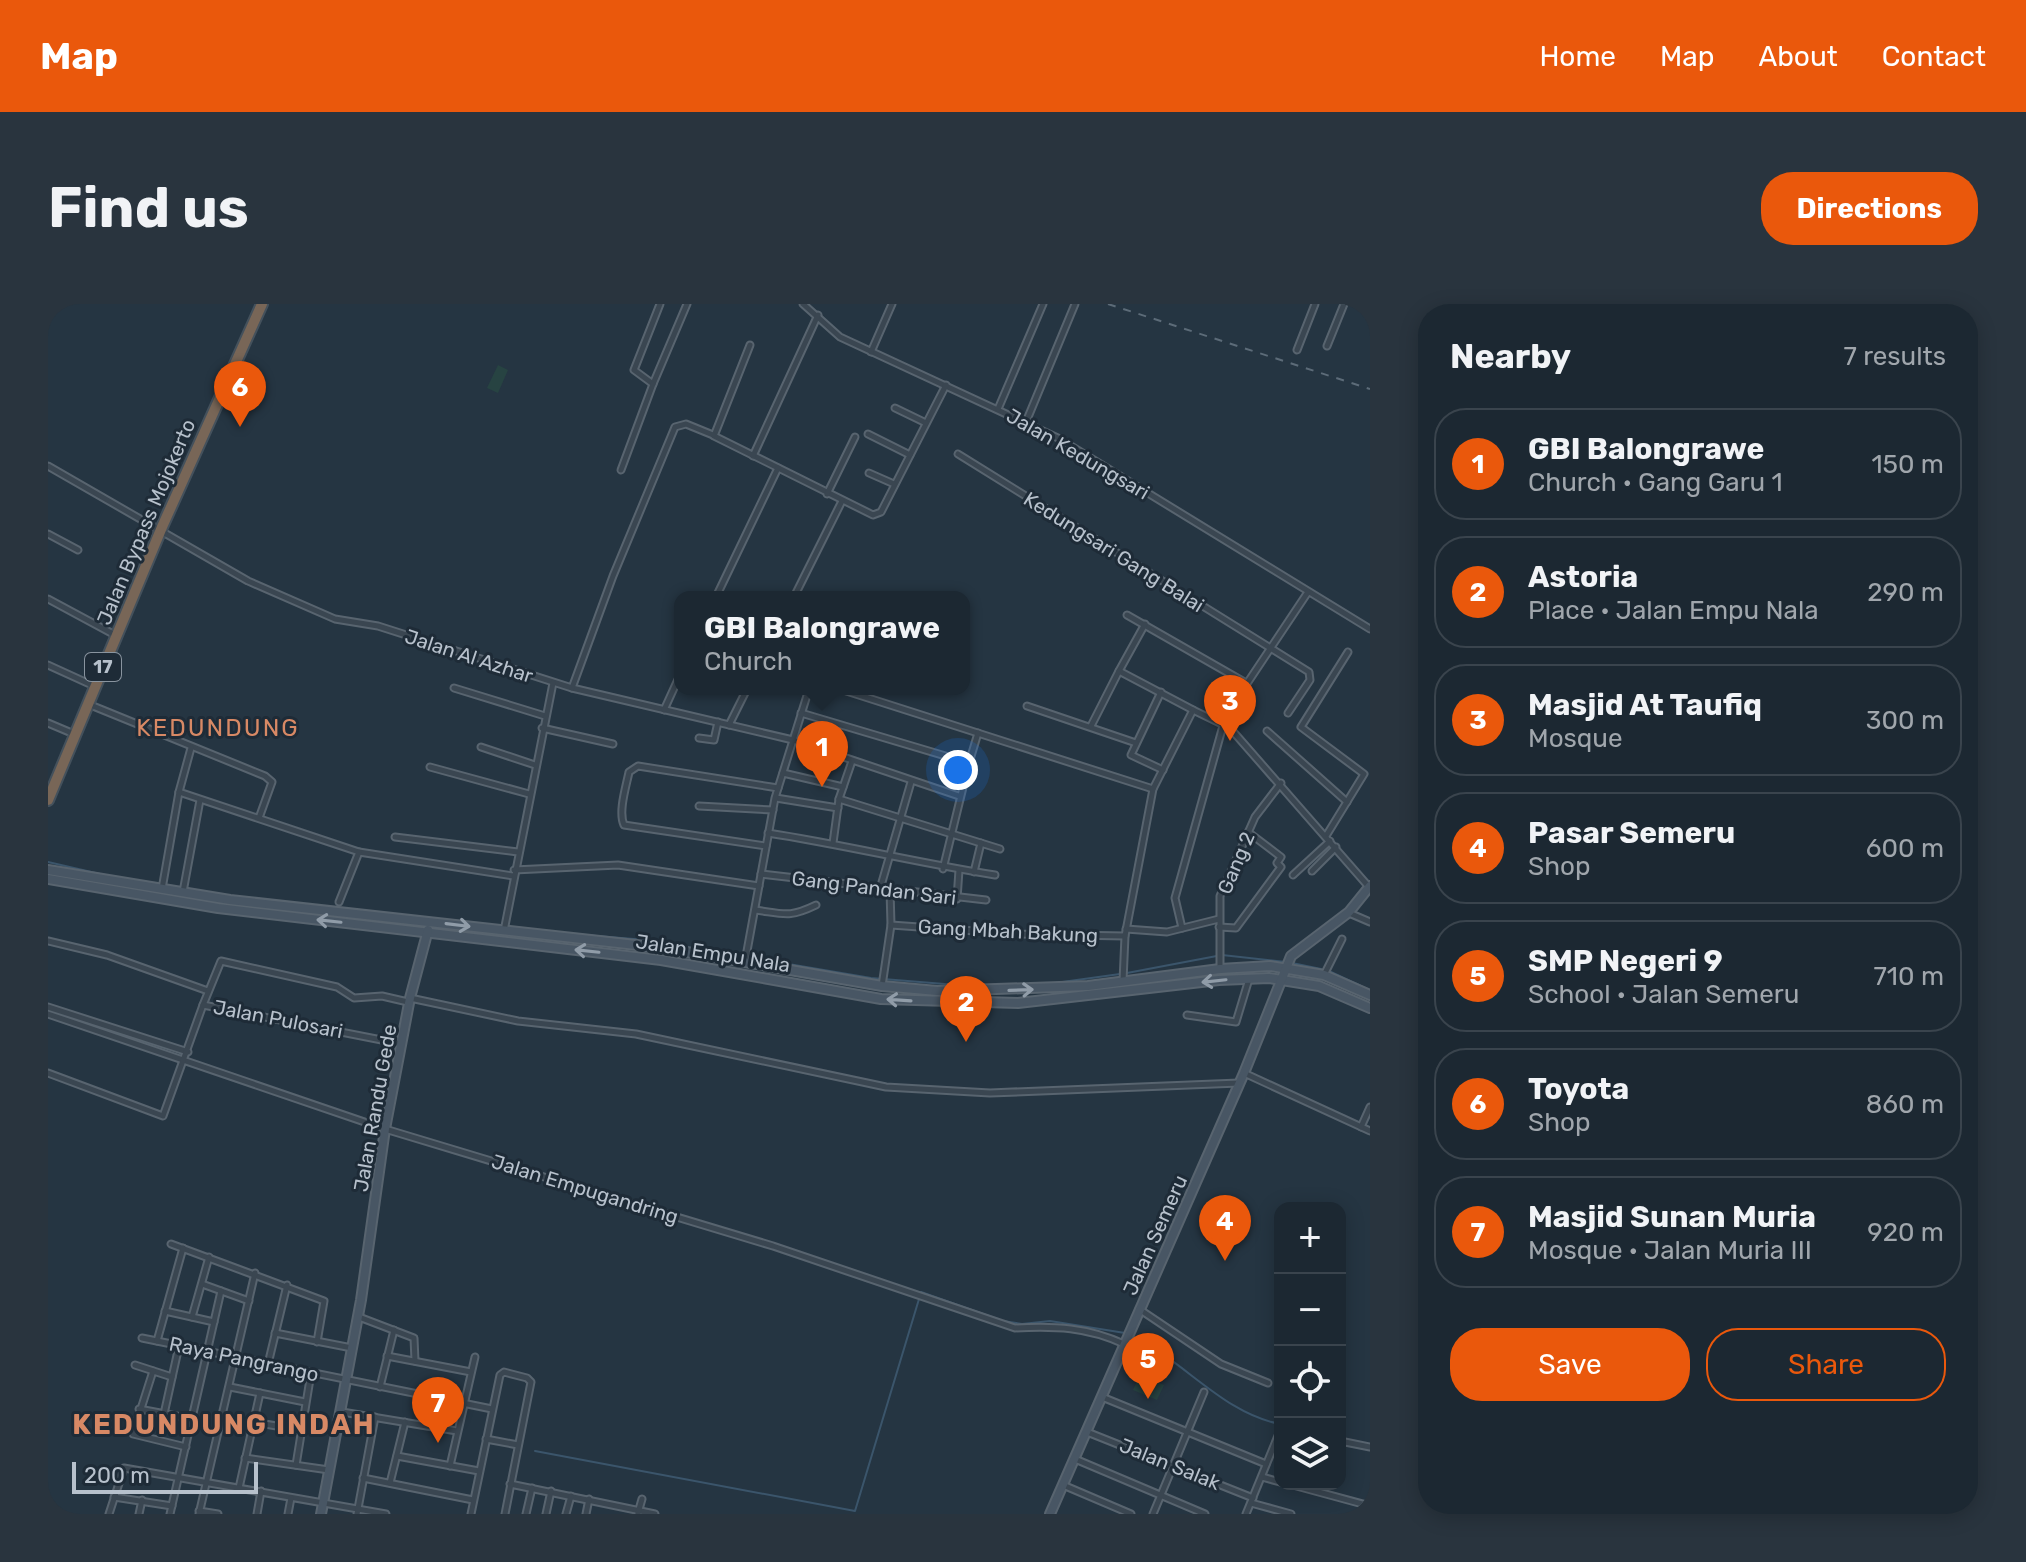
<!DOCTYPE html>
<meta charset="utf-8">
<style>
body{margin:0;font-family:Rubik,sans-serif;background:#29343e;color:#f1f3f6}
.controls{position:absolute;right:24px;bottom:24px;display:grid;overflow:hidden;border-radius:16px;box-shadow:0 4px 20px #0003}
.controls button{width:72px;height:72px;display:grid;place-items:center;padding:0;border:0;border-bottom:2px solid #3a444d;background:#1c2832;color:#f1f3f6;font:40px sans-serif}
.scale{position:absolute;left:24px;bottom:20px;width:186px;box-sizing:border-box;padding-left:8px;border:4px solid #b7c1cc;border-top:0;font-size:22px;line-height:28px;white-space:nowrap;color:#b7c1cc;-webkit-text-stroke:6px #1e2b37;paint-order:stroke}
.you{position:absolute;left:910px;top:466px;width:28px;height:28px;margin:-20px;border:6px solid #fff;border-radius:50%;background:#1a73e8;box-shadow:0 0 0 12px #1a73e833}
.badge{display:grid;place-items:center;width:52px;height:52px;border-radius:50%;background:#ea580c;color:#fff;font-size:26px;font-weight:700}
.pin{position:absolute;translate:-50% -66px;filter:drop-shadow(0 2px 4px #0008)}
.pin::after{content:'';position:absolute;top:42px;width:28px;height:24px;background:inherit;clip-path:polygon(0 0,100% 0,50% 100%)}
.popup{position:absolute;left:626px;top:287px;width:296px;height:104px;box-sizing:border-box;display:grid;place-content:center;border-radius:16px;background:#1c2832;filter:drop-shadow(0 2px 6px #0005);font-size:26px;white-space:nowrap;color:#a0a6ac}
.popup b{font-size:30px;color:#f1f3f6}
.popup::after{content:'';position:absolute;left:50%;top:100%;margin-left:-16px;border:16px solid transparent;border-top-color:#1c2832}
.list{margin:0;padding:0;list-style:none}
h2{display:flex;justify-content:space-between;align-items:center;height:104px;margin:0;padding:0 32px;font-size:34px}
h2 small{font-size:26px;font-weight:400;color:#a0a6ac}
.list li{display:grid;grid-template-columns:52px 1fr auto;gap:24px;align-items:center;box-sizing:border-box;height:112px;margin:0 16px 16px;padding:0 16px;border:2px solid #3a444d;border-radius:32px}
.list b{display:block;font-size:30px;white-space:nowrap}
.list p{margin:0;font-size:26px;white-space:nowrap;color:#a0a6ac}
.list em{font-size:26px;font-style:normal;color:#a0a6ac}
.actions{display:flex;gap:16px;padding:24px 32px}
.actions a{flex:1;padding:18px 0;border:2px solid #ea580c;border-radius:32px;text-align:center;font-size:28px;color:#ea580c}
.actions .main{background:#ea580c;color:#fff}
.icon{flex:none;width:44px;height:44px;fill:none;stroke:currentColor;stroke-width:2;stroke-linecap:round;stroke-linejoin:round}
.map{position:relative;flex:none;width:1322px;height:1210px;overflow:hidden;border-radius:32px}
header{display:flex;align-items:center;gap:48px;box-sizing:border-box;height:112px;padding:0 40px;background:#ea580c;color:#fff}
header strong{font-size:38px}
nav{display:flex;gap:44px;margin-inline-start:auto;font-size:28px}
.intro{display:flex;align-items:center;justify-content:space-between;box-sizing:border-box;height:192px;padding:0 48px}
h1{margin:0;font-size:56px}
.button{padding:20px 36px;border-radius:32px;background:#ea580c;color:#fff;font-size:28px;font-weight:700}
main{display:flex;gap:48px;padding:0 48px}
aside{flex:1;background:#1c2832;border-radius:32px;box-shadow:0 4px 20px #0003}
.map>svg:first-child{display:block}
.green{fill:#274342}
.lines{fill:none;stroke-linecap:round;stroke-linejoin:round}
.stream{stroke:#3b556b;stroke-width:2}
.street-casing{stroke:#58646f;stroke-width:9}
.secondary-casing{stroke:#58646f;stroke-width:12}
.highway-casing{stroke:#44515c;stroke-width:14}
.street{stroke:#3a4651;stroke-width:5}
.secondary{stroke:#485664;stroke-width:8}
.highway{stroke:#786657;stroke-width:10}
.rail{stroke:#5c6b78;stroke-width:2;stroke-dasharray:8 8;stroke-linecap:butt}
.oneway{stroke:#909ca8}
.labels{text-anchor:middle;dominant-baseline:central;stroke-width:6;stroke-linejoin:round;paint-order:stroke}
.shield{fill:#1e2b37;stroke:#89949f;stroke-width:2}
.shield-label{font-size:18px;font-weight:bold;fill:#b7c1cc}
.street-label{font-size:20px;fill:#b7c1cc;stroke:#1e2b37}
.quarter-label{font-size:24px;letter-spacing:2px;fill:#d88965;stroke:#1e2b37}
.district-label{font-size:28px;font-weight:bold;letter-spacing:2px;fill:#d88965;stroke:#1e2b37}
</style>
<header>
<strong>Map</strong>
<nav><a>Home</a><a>Map</a><a>About</a><a>Contact</a></nav>
</header>
<div class="intro"><h1>Find us</h1><a class="button">Directions</a></div>
<main>
<div class="map">
<svg width="1322" height="1210" viewBox="0 0 1322 1210">
<rect width="100%" height="100%" fill="#253542"/>
<!-- green -->
<g class="green">
<path d="M450,61L460,66L450,89L439,84Z"/>
<path d="M1092,1071L1116,1081L1109,1096L1085,1086Z"/>
</g>
<g class="lines">
<!-- stream -->
<g class="stream">
<path d="M0,558L65,573"/>
<path d="M512,629L598,636L823,674L921,682"/>
<path d="M1244,659L1273,665"/>
<path d="M1283,668L1322,686"/>
<path d="M1079,669L1174,651L1238,658"/>
<path d="M1007,679L1072,670"/>
<path d="M873,988L955,1017L974,1020L1002,1017L1077,1029"/>
<path d="M1083,1032C1135,1055 1174,1109 1232,1120"/>
<path d="M487,1147L807,1207L871,995"/>
</g>
<defs>
<g id="street">
<path d="M612,0L586,66L605,80L639,0"/>
<path d="M755,0L792,33L1010,134L1322,325"/>
<path d="M702,41L666,132L825,211L833,208L898,81"/>
<path d="M1279,42L1296,0"/>
<path d="M1249,46L1267,0"/>
<path d="M823,48L844,0"/>
<path d="M847,104L878,119"/>
<path d="M950,105L995,0"/>
<path d="M978,118L1027,0"/>
<path d="M820,130L862,151"/>
<path d="M910,150L1261,368L1262,376L1240,409"/>
<path d="M705,152L770,11"/>
<path d="M0,162L200,277L287,315L330,322L524,384L745,436L911,492"/>
<path d="M573,166L605,80"/>
<path d="M821,169L846,180"/>
<path d="M779,190L807,133"/>
<path d="M0,230L30,246"/>
<path d="M668,293L730,164"/>
<path d="M746,293L794,197"/>
<path d="M0,295L67,331"/>
<path d="M1079,311L1198,379"/>
<path d="M0,361L46,382"/>
<path d="M1071,367L1097,320"/>
<path d="M406,384L497,412"/>
<path d="M524,384L565,272L627,123L638,120L665,131"/>
<path d="M792,385L1105,485"/>
<path d="M1113,388L1083,451L1115,466"/>
<path d="M40,400L217,472L224,478L211,514"/>
<path d="M979,402L1088,439"/>
<path d="M616,406L632,371"/>
<path d="M753,409L921,459L895,565"/>
<path d="M0,419L26,430"/>
<path d="M681,421L699,385"/>
<path d="M1043,422L1071,367L1145,406"/>
<path d="M494,424L565,440"/>
<path d="M1219,427L1299,498"/>
<path d="M651,434L666,436L670,418"/>
<path d="M433,443L487,461"/>
<path d="M143,444L131,488L311,548L465,572"/>
<path d="M921,459L930,429"/>
<path d="M382,463L481,490"/>
<path d="M735,469L795,483"/>
<path d="M728,494L790,504"/>
<path d="M791,495L952,545"/>
<path d="M651,502L725,506"/>
<path d="M720,529C797,541 871,559 947,571"/>
<path d="M1278,532L1316,470L1253,423L1300,348"/>
<path d="M347,533L470,548"/>
<path d="M785,539L791,495L804,457"/>
<path d="M718,542L576,521C570,508 578,483 581,468L590,462L730,484"/>
<path d="M466,566L570,561L711,582"/>
<path d="M1264,567L1288,543"/>
<path d="M926,568L933,539"/>
<path d="M713,570L938,596"/>
<path d="M1245,571L1282,537"/>
<path d="M114,585L131,488"/>
<path d="M832,585L863,478"/>
<path d="M135,588L152,496"/>
<path d="M909,595L911,566"/>
<path d="M291,598L311,548"/>
<path d="M707,606C737,610 741,614 768,601"/>
<path d="M1301,609L1322,618"/>
<path d="M843,621L969,630L1077,632"/>
<path d="M1171,623L1188,624L1233,563L1229,559L1233,553L1200,528"/>
<path d="M1134,624L1127,594L1178,411L1260,288"/>
<path d="M1078,625L1119,628L1171,615"/>
<path d="M456,627L505,379"/>
<path d="M0,637L59,651L160,687"/>
<path d="M697,658L727,494L761,385"/>
<path d="M1172,665V592L1207,513L1233,479"/>
<path d="M1276,671L1294,635"/>
<path d="M1075,677L1077,632L1105,485L1145,406L1182,424L1321,583"/>
<path d="M834,682L843,621L842,586"/>
<path d="M362,694L470,717L588,730L838,783L942,789L1191,779"/>
<path d="M155,701L173,657L289,683L306,694L334,692L360,698"/>
<path d="M0,703L140,748"/>
<path d="M0,710L337,825L725,942L967,1024C1007,1022 1039,1023 1076,1040"/>
<path d="M1139,711L1188,718L1201,675"/>
<path d="M0,769L115,812L155,701L354,740"/>
<path d="M1196,769L1322,827"/>
<path d="M1313,823L1322,803"/>
<path d="M123,940L276,997L269,1038"/>
<path d="M154,980L201,997"/>
<path d="M1091,1005L1173,1060L1220,1079"/>
<path d="M117,1007L166,1018"/>
<path d="M144,1013L161,953"/>
<path d="M311,1013L366,1034L367,1057"/>
<path d="M227,1029L304,1044"/>
<path d="M94,1034L444,1105"/>
<path d="M109,1037L135,944"/>
<path d="M339,1052L423,1068"/>
<path d="M220,1060L239,981"/>
<path d="M87,1061L124,1073"/>
<path d="M105,1067L85,1130L138,1143"/>
<path d="M182,1083L257,1098"/>
<path d="M332,1083L346,1026"/>
<path d="M1054,1093L1218,1160"/>
<path d="M91,1105L144,1115"/>
<path d="M294,1108L409,1127"/>
<path d="M116,1110L131,1042"/>
<path d="M205,1118L252,1126"/>
<path d="M1039,1128L1205,1194"/>
<path d="M438,1135L470,1141"/>
<path d="M1292,1137L1322,1143"/>
<path d="M349,1152L431,1167"/>
<path d="M197,1154L281,1166"/>
<path d="M1027,1155L1157,1210"/>
<path d="M248,1161L263,1069"/>
<path d="M402,1162L427,1053"/>
<path d="M1214,1173L1232,1178"/>
<path d="M315,1174L425,1196"/>
<path d="M342,1179L357,1118"/>
<path d="M462,1180L607,1210"/>
<path d="M1241,1180L1322,1202"/>
<path d="M1015,1181L1083,1210"/>
<path d="M191,1184L212,1089"/>
<path d="M66,1193L124,1202"/>
<path d="M1203,1199L1243,1210"/>
<path d="M151,1207L170,1210"/>
<path d="M590,1209L594,1195"/>
<path d="M61,1210L76,1164L338,1210"/>
<path d="M91,1210L94,1196"/>
<path d="M122,1210L173,987"/>
<path d="M151,1210L207,969"/>
<path d="M209,1210L213,1187"/>
<path d="M240,1210L243,1194"/>
<path d="M309,1210L327,1113"/>
<path d="M423,1210L452,1071L456,1068L479,1074L483,1078L457,1210"/>
<path d="M478,1210L484,1184"/>
<path d="M498,1210L503,1187"/>
<path d="M518,1210L523,1192"/>
<path d="M538,1210L541,1195"/>
<path d="M1105,1210L1156,1088"/>
<path d="M1198,1210L1232,1127"/>
<path d="M1321,1210L1322,1208"/>
</g>
<g id="secondary">
<path d="M0,566L182,596L615,644L834,682L889,687L1040,682L1172,665L1222,662L1276,671L1322,691"/>
<path d="M0,575L170,604L613,656L833,695L970,699L1171,676L1221,674L1271,682L1322,704"/>
<path d="M273,1210L313,996L337,825L362,694L380,626"/>
<path d="M1002,1210L1196,769L1243,652L1301,608L1322,582"/>
</g>
<path id="highway" d="M0,496L114,223L214,0"/>
</defs>
<!-- street casing -->
<use href="#street" class="street-casing"/>
<!-- secondary casing -->
<use href="#secondary" class="secondary-casing"/>
<!-- highway casing -->
<use href="#highway" class="highway-casing"/>
<!-- street -->
<use href="#street" class="street"/>
<!-- secondary -->
<use href="#secondary" class="secondary"/>
<!-- highway -->
<use href="#highway" class="highway"/>
<!-- rail -->
<path class="rail" d="M1060,0L1322,85"/>
</g>
<!-- one-way arrows -->
<defs><path id="oneway-shaft" d="M-6 0H5M1.5-3L5.5 0L1.5 3" fill="none" stroke-width="1.6" stroke-linecap="round" stroke-linejoin="round" transform="scale(2)"/></defs>
<g class="oneway">
<use href="#oneway-shaft" transform="translate(281 617) rotate(-174)"/>
<use href="#oneway-shaft" transform="translate(410 621) rotate(7)"/>
<use href="#oneway-shaft" transform="translate(539 647) rotate(-174)"/>
<use href="#oneway-shaft" transform="translate(1166 677) rotate(174)"/>
<use href="#oneway-shaft" transform="translate(973 686) rotate(-2)"/>
<use href="#oneway-shaft" transform="translate(851 696) rotate(-176)"/>
</g>
<g class="labels">
<!-- shield labels -->
<rect class="shield" x="37" y="349" width="36" height="28" rx="6"/>
<g class="shield-label">
<text x="55" y="363">17</text>
</g>
<!-- street labels -->
<g class="street-label">
<text transform="translate(1030 150) rotate(30)">Jalan Kedungsari</text>
<text transform="translate(98 218) rotate(-67)">Jalan Bypass Mojokerto</text>
<text transform="translate(1066 248) rotate(32)">Kedungsari Gang Balai</text>
<text transform="translate(421 352) rotate(18)">Jalan Al Azhar</text>
<text transform="translate(1188 559) rotate(-67)">Gang 2</text>
<text transform="translate(826 584) rotate(7)">Gang Pandan Sari</text>
<text transform="translate(960 627) rotate(3)">Gang Mbah Bakung</text>
<text transform="translate(665 649) rotate(9)">Jalan Empu Nala</text>
<text transform="translate(230 715) rotate(11)">Jalan Pulosari</text>
<text transform="translate(327 804) rotate(-80)">Jalan Randu Gede</text>
<text transform="translate(537 885) rotate(17)">Jalan Empugandring</text>
<text transform="translate(1107 931) rotate(-66)">Jalan Semeru</text>
<text transform="translate(196 1055) rotate(12)">Raya Pangrango</text>
<text transform="translate(1122 1160) rotate(22)">Jalan Salak</text>
</g>
<!-- quarter labels -->
<g class="quarter-label">
<text x="170" y="424">KEDUNDUNG</text>
</g>
<!-- district labels -->
<g class="district-label">
<text x="176" y="1120">KEDUNDUNG INDAH</text>
</g>
</g>
</svg>
<div class="controls">
<button>+</button>
<button>−</button>
<button><svg class="icon" aria-label="locate" viewBox="0 0 24 24"><circle cx="12" cy="12" r="6"/><path d="M12 2v4M12 18v4M2 12h4M18 12h4"/></svg></button>
<button><svg class="icon" aria-label="layers" viewBox="0 0 24 24"><path d="M12 4l9 5-9 5-9-5zM3 14l9 5 9-5"/></svg></button>
</div>
<div class="scale">200 m</div>
<div class="you"></div>
<div class="pin badge" style="left:774px;top:483px">1</div>
<div class="popup"><b>GBI Balongrawe</b>Church</div>
<div class="pin badge" style="left:918px;top:738px">2</div>
<div class="pin badge" style="left:1182px;top:437px">3</div>
<div class="pin badge" style="left:1177px;top:957px">4</div>
<div class="pin badge" style="left:1100px;top:1095px">5</div>
<div class="pin badge" style="left:192px;top:123px">6</div>
<div class="pin badge" style="left:390px;top:1139px">7</div>
</div>
<aside>
<h2>Nearby<small>7 results</small></h2>
<ul class="list">
<li><span class="badge">1</span><div><b>GBI Balongrawe</b><p>Church · Gang Garu 1</p></div><em>150 m</em></li>
<li><span class="badge">2</span><div><b>Astoria</b><p>Place · Jalan Empu Nala</p></div><em>290 m</em></li>
<li><span class="badge">3</span><div><b>Masjid At Taufiq</b><p>Mosque</p></div><em>300 m</em></li>
<li><span class="badge">4</span><div><b>Pasar Semeru</b><p>Shop</p></div><em>600 m</em></li>
<li><span class="badge">5</span><div><b>SMP Negeri 9</b><p>School · Jalan Semeru</p></div><em>710 m</em></li>
<li><span class="badge">6</span><div><b>Toyota</b><p>Shop</p></div><em>860 m</em></li>
<li><span class="badge">7</span><div><b>Masjid Sunan Muria</b><p>Mosque · Jalan Muria III</p></div><em>920 m</em></li>
</ul>
<div class="actions"><a class="main">Save</a><a>Share</a></div>
</aside>
</main>
